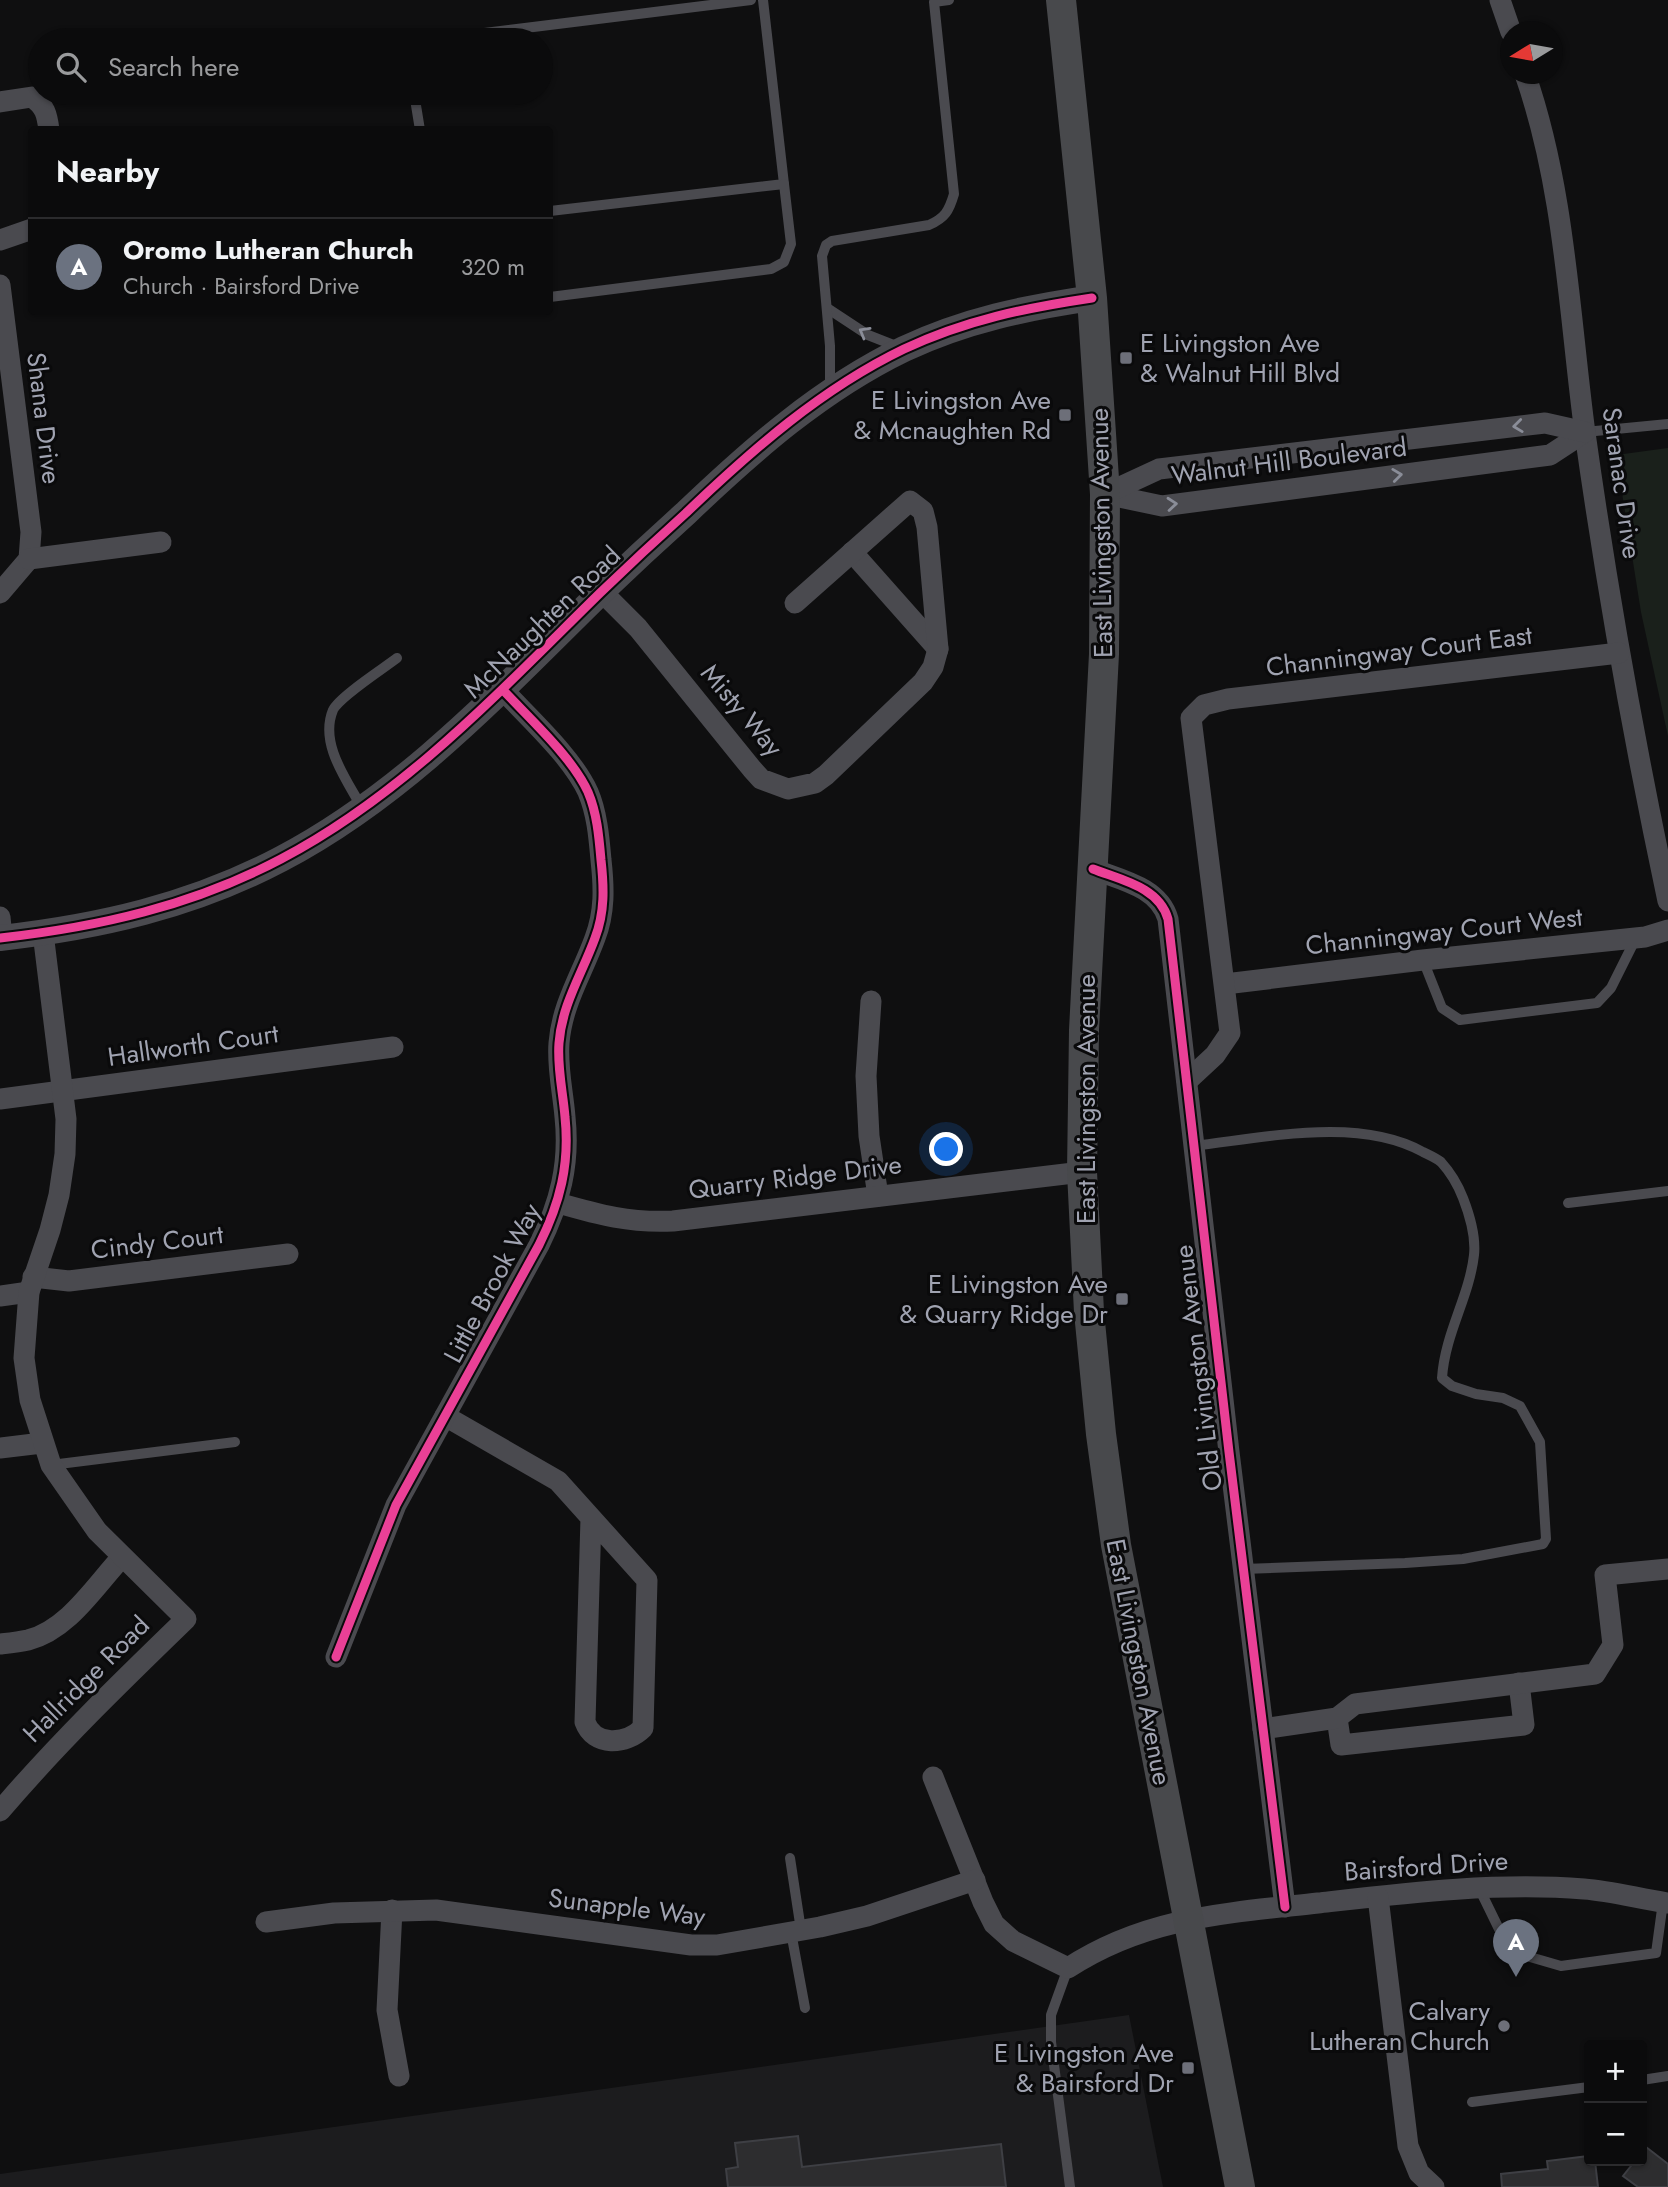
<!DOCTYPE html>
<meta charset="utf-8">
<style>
body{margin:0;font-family:Jost,sans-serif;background:#141415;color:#f1f3f6}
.controls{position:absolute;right:21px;bottom:21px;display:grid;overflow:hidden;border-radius:7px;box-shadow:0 2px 5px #0004}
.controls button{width:63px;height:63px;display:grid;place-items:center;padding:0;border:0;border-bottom:2px solid #2b2b2d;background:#0b0b0c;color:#f1f3f6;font:35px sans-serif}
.compass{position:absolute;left:1500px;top:21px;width:63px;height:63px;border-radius:50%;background:#0b0b0c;box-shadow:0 2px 5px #0004;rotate:259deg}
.you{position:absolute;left:947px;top:1150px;width:24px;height:24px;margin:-18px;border:5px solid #fff;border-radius:50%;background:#1a73e8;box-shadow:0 0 0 10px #1a73e833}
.badge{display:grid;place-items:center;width:46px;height:46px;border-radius:50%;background:#6d6f79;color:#fff;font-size:23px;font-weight:700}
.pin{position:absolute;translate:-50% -58px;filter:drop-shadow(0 2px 4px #0008)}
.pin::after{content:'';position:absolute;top:37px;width:24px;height:21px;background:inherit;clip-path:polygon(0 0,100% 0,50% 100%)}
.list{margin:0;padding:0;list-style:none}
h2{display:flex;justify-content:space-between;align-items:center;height:91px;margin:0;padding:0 28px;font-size:30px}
h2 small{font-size:23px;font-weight:400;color:#9a9b9d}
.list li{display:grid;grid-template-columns:46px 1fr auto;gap:21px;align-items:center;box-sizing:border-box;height:98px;padding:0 28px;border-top:2px solid #2b2b2d}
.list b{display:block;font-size:26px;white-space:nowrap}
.list p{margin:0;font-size:23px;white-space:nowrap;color:#9a9b9d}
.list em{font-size:23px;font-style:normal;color:#9a9b9d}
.icon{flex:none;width:38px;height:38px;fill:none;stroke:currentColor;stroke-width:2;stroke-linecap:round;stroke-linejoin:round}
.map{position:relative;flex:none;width:1668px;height:2187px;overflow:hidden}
.search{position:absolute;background:#0b0b0c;box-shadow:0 2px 5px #0004;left:28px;top:28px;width:525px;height:77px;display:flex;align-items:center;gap:18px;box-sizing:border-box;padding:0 24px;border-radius:38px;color:#9a9b9d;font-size:26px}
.panel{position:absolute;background:#0b0b0c;box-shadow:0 2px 5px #0004;left:28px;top:126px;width:525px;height:189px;border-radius:7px}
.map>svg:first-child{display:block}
.built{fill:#1c1c1e}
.green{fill:#1a201b}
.building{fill:#2d2d2f;stroke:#3e3f44;stroke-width:2}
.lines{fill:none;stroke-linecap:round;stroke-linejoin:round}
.service{stroke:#4a4a4f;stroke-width:10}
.minor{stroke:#4a4a4f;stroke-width:21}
.tertiary{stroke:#4a4a4f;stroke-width:26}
.secondary{stroke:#48494c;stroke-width:30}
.cycleway-casing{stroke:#0a0a0b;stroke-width:13}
.cycleway{stroke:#ea4096;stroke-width:9}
.oneway{stroke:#8a8d98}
.poi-dot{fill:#6d6f79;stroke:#0a0a0b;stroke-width:2.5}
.labels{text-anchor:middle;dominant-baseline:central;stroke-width:6;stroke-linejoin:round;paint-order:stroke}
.poi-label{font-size:26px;fill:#a0a3b1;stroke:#0a0a0b;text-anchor:end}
.street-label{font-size:26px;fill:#a0a3b1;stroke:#0a0a0b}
</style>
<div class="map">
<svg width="1668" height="2187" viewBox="0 0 1668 2187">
<rect width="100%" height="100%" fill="#0f0f10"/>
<!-- built -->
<path class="built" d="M1129,2015L1163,2187H0V2174Z"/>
<!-- green -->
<path class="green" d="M1668,448V736L1641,612L1616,455Z"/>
<!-- building -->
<g class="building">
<path d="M798,2136L802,2167L1001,2144L1006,2187H728L726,2169L738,2167L735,2143Z"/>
<path d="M1646,2147L1668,2164V2187H1638L1623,2176L1635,2161H1642V2152Z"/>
<path d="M1589,2156V2161H1595L1598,2187H1502L1501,2174L1548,2169L1547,2161Z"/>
</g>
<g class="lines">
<!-- service -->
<g class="service">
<path d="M428,40L751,0"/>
<path d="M414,93L420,130"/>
<path d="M550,211L784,184L763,0"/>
<path d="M550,297L771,269L784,262L791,244L784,184"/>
<path d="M827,308L868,335L901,348"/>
<path d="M830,388V346L822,256L826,245L832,241L929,225C945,218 949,211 954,194L934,2L949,0"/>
<path d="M1585,432L1668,424"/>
<path d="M362,808C347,780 319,744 333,710C339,697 384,668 397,658"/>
<path d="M1423,960L1442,1008L1460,1020L1597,1003L1611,988L1636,938"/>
<path d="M1193,1146C1264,1138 1358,1116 1423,1152C1429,1155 1436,1158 1441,1162C1451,1173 1458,1185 1463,1198C1470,1216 1476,1236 1474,1255C1469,1298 1445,1333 1442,1378L1452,1386L1476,1394L1503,1398L1520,1406L1540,1442L1546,1539L1543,1544L1463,1559L1405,1563L1243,1569"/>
<path d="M1568,1203L1668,1191"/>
<path d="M51,1465L235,1442"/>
<path d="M790,1858L801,1930"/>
<path d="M1479,1888L1499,1929L1530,1957L1561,1966L1656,1953L1663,1902"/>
<path d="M791,1932L805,2008"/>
<path d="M1068,1968L1051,2015V2042L1070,2187"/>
<path d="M1642,2080L1668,2076"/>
<path d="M1472,2102L1589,2087"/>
</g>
<!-- minor -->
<g class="minor">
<path d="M1500,0L1511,32"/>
<path d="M1525,74C1565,189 1569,313 1585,433C1607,590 1635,746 1668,901"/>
<path d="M0,102L32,97C45,106 47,114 49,130"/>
<path d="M0,240L32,229"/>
<path d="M0,285L31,532L29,559L0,593"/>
<path d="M1105,494L1162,506L1550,455L1585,432"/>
<path d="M1105,494L1159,469L1545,423L1585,432"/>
<path d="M852,552L938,649"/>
<path d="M29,559L161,542"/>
<path d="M602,592L638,628L752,769L761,779L788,789L815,783L826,775L923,682L933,667L938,649L927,527L923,511L910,501L795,603"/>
<path d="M1093,869C1121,880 1159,887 1168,919L1229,1452L1285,1907"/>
<path d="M0,917L2,938"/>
<path d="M1225,984L1423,960L1645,937L1668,930"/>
<path d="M871,1001L866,1076L869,1136L878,1196"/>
<path d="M1187,1081L1215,1055L1230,1033L1191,718L1204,705L1228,699L1619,653"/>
<path d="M0,1099L393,1047"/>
<path d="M558,1203C600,1215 629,1223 673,1221L1082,1172"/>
<path d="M33,1277L69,1281L288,1254"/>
<path d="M0,1296L29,1292"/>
<path d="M445,1416L558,1481L647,1580L643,1728C626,1745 594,1747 585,1722L591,1518"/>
<path d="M0,1448L42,1443"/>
<path d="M0,1644C9,1643 19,1642 28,1640C68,1630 95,1586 122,1557"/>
<path d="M336,1657L396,1505L539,1245C560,1203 570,1164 565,1117C563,1092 557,1068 559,1043C562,1004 582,974 595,938C605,912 604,887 601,860C599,837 597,813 588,792C572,757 530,719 503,690"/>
<path d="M1337,1718L1341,1745L1524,1725L1519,1683"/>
<path d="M1263,1729L1337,1718L1355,1704L1595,1674L1613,1645L1605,1575L1668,1569"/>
<path d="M933,1777L983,1902L994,1924L1013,1941L1068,1968C1146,1917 1227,1913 1318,1903C1406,1893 1495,1882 1584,1889C1612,1891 1640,1899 1668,1903"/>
<path d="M0,1811C58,1743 122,1681 186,1619L97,1531L51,1465L30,1400L24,1358L29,1292L50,1230L59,1195L65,1154L66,1119L43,933"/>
<path d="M1378,1897L1408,2146L1419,2173L1434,2187"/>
<path d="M392,1910L387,2010L399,2076"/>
<path d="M266,1922L334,1913L436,1910L691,1945H717L820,1927L867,1916L975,1880"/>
</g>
<!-- tertiary -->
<path class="tertiary" d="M0,938C98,927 192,906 281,859C405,794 501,690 600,593C628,566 657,539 686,513C752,450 821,389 904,349C966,320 1025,308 1092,298"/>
<!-- secondary -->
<path class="secondary" d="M1061,0L1092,298L1105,494L1104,654L1084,1030L1082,1172L1089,1312L1101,1434L1116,1545L1240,2187"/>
<defs>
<g id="cycleway">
<path d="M1093,869C1121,880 1159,887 1168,919L1229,1452L1285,1907"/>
<path d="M0,938C98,927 192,906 281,859C405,794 501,690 600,593C628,566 657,539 686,513C752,450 821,389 904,349C966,320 1025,308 1092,298"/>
<path d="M336,1657L396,1505L539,1245C560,1203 570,1164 565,1117C563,1092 557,1068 559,1043C562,1004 582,974 595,938C605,912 604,887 601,860C599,837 597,813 588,792C572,757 530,719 503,690"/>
</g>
</defs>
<!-- cycleway casing -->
<use href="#cycleway" class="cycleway-casing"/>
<!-- cycleway -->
<use href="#cycleway" class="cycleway"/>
</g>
<!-- one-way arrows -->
<defs><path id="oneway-chevron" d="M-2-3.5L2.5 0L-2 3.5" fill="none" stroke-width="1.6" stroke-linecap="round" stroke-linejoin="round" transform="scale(1.75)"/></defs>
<g class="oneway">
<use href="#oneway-chevron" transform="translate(864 332) rotate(-150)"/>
<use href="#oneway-chevron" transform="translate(1518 426) rotate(173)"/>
<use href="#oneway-chevron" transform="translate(1397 475) rotate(-7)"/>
<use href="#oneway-chevron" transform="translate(1172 504) rotate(-5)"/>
</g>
<!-- markers -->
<g class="poi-dot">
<rect x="1119" y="351" width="14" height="14" rx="3.5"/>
<rect x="1058" y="408" width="14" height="14" rx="3.5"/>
<rect x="1115" y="1292" width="14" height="14" rx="3.5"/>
<circle cx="1504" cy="2026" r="7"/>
<rect x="1181" y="2061" width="14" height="14" rx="3.5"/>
</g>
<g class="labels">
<!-- poi labels -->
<g class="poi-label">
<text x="1140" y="343" text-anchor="start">E Livingston Ave<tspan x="1140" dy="30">&amp; Walnut Hill Blvd</tspan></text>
<text x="1051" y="400">E Livingston Ave<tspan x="1051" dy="30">&amp; Mcnaughten Rd</tspan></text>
<text x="1108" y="1284">E Livingston Ave<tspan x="1108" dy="30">&amp; Quarry Ridge Dr</tspan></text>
<text x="1490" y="2011">Calvary<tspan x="1490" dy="30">Lutheran Church</tspan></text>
<text x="1174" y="2053">E Livingston Ave<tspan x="1174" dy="30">&amp; Bairsford Dr</tspan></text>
</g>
<!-- street labels -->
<g class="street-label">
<text transform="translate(44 418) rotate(83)">Shana Drive</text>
<text transform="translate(1289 461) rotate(-7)">Walnut Hill Boulevard</text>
<text transform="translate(1622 483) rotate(82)">Saranac Drive</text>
<text transform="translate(1101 533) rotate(-91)">East Livingston Avenue</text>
<text transform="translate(542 622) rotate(-44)">McNaughten Road</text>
<text transform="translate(1399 651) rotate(-7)">Channingway Court East</text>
<text transform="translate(742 710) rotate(50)">Misty Way</text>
<text transform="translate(1444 931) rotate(-6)">Channingway Court West</text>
<text transform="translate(193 1045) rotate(-8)">Hallworth Court</text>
<text transform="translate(1086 1099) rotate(-90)">East Livingston Avenue</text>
<text transform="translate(795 1177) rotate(-7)">Quarry Ridge Drive</text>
<text transform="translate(157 1242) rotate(-7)">Cindy Court</text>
<text transform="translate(492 1283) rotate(-62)">Little Brook Way</text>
<text transform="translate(1198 1368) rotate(-97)">Old Livingston Avenue</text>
<text transform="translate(1139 1662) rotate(79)">East Livingston Avenue</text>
<text transform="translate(86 1679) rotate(-45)">Hallridge Road</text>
<text transform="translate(1426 1866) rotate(-4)">Bairsford Drive</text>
<text transform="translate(627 1907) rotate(7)">Sunapple Way</text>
</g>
</g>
</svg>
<div class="controls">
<button>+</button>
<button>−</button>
</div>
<svg class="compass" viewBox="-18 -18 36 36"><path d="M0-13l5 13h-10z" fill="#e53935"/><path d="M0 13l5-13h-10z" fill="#9a9b9d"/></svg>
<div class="you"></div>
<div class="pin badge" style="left:1516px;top:1977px;background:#6b7280">A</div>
<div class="search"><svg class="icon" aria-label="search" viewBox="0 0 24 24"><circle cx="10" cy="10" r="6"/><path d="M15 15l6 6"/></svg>Search here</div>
<section class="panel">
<h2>Nearby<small></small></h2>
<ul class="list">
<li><span class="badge" style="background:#6b7280">A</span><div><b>Oromo Lutheran Church</b><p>Church · Bairsford Drive</p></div><em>320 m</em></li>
</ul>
</section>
</div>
